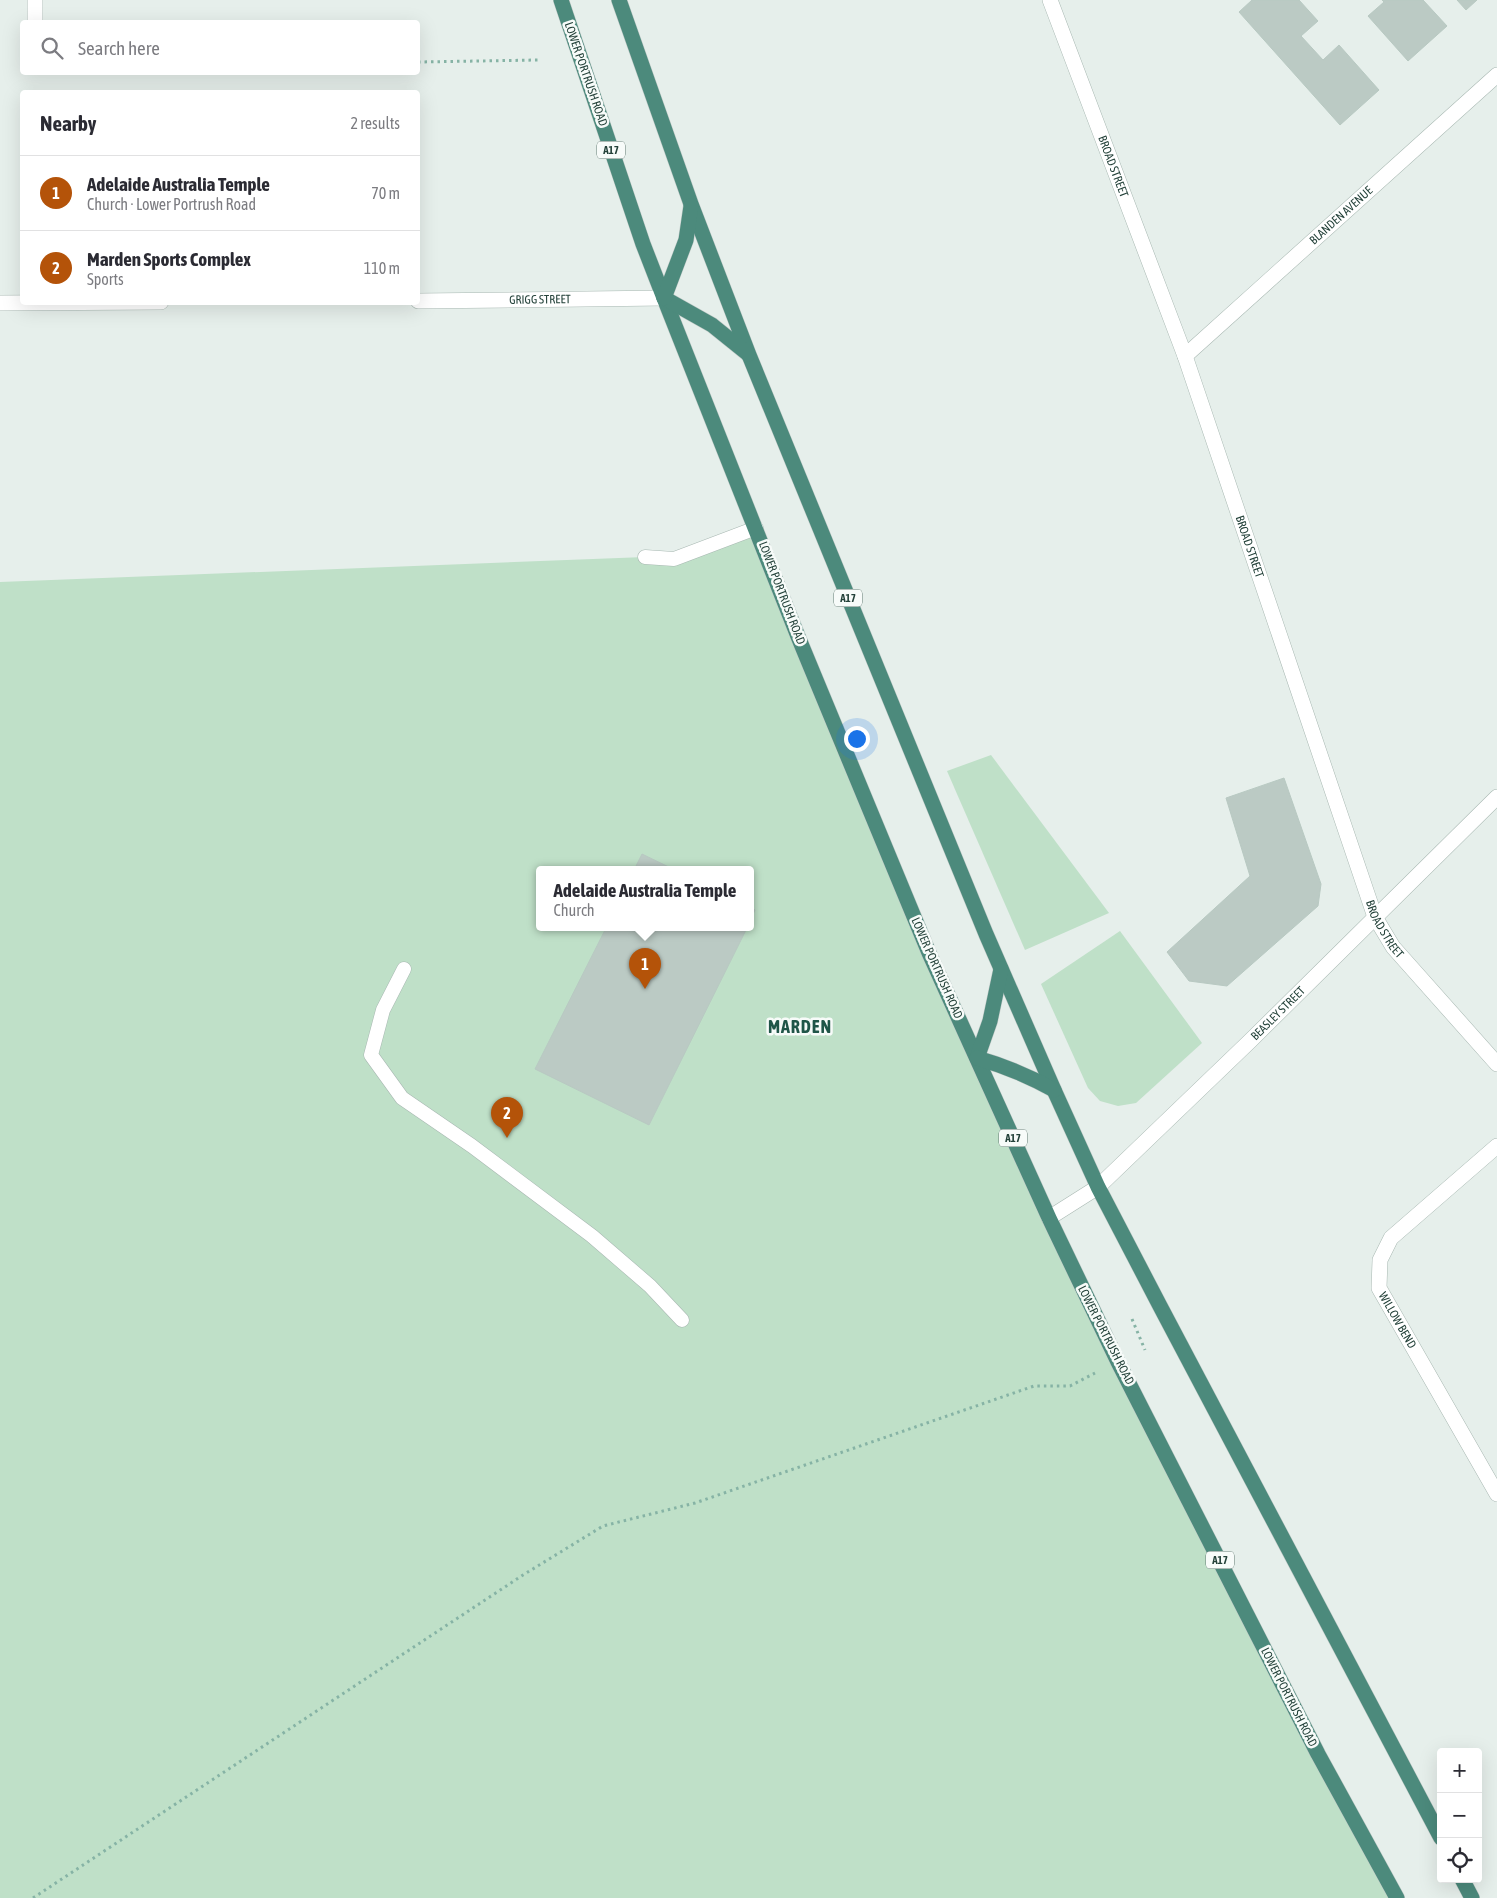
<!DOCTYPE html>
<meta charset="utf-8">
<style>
body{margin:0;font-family:"Asap Condensed",sans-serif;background:#f2f2f3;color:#2b2b33}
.controls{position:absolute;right:15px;bottom:15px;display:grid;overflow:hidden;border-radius:5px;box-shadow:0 5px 20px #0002}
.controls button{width:45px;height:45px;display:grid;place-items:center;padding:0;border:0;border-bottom:1px solid #e1e1e2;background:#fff;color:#2b2b33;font:25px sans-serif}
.you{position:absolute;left:856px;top:738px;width:18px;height:18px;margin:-12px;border:4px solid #fff;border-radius:50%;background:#1a73e8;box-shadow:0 0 0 8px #1a73e833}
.badge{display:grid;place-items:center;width:32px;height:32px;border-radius:50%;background:#b45309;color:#fff;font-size:16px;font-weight:700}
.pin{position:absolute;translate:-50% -41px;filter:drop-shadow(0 1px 2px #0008)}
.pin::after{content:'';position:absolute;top:26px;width:18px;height:15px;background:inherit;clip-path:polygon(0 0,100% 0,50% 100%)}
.popup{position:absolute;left:536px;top:866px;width:218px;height:65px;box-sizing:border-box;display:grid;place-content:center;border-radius:5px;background:#fff;filter:drop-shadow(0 1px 4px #0005);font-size:16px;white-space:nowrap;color:#7c7c81}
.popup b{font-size:19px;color:#2b2b33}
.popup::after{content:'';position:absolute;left:50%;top:100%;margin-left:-10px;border:10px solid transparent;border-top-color:#fff}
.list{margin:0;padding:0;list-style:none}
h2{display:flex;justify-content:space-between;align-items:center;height:65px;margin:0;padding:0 20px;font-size:21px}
h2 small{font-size:16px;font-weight:400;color:#7c7c81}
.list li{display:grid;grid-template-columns:32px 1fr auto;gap:15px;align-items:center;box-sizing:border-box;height:75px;padding:0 20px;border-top:1px solid #e1e1e2}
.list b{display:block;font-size:19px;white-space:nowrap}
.list p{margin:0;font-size:16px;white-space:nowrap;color:#7c7c81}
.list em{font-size:16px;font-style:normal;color:#7c7c81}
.icon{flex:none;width:28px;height:28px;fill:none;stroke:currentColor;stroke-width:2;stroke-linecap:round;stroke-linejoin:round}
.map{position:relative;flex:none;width:1497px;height:1898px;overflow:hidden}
.search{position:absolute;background:#fff;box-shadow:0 5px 20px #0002;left:20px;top:20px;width:400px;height:55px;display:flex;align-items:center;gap:12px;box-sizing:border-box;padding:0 18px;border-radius:5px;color:#7c7c81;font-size:19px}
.panel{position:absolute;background:#fff;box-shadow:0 5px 20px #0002;left:20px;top:90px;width:400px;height:215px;border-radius:5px}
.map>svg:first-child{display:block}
.green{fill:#bfe0c8;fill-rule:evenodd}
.building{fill:#bbcac4;stroke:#b8c9c2}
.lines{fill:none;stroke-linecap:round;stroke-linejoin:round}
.service-casing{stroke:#a8b8b2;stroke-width:15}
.minor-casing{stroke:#a8b8b2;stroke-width:16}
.trunk-casing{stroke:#c2cac8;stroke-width:16}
.path{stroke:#86b3a5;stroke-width:3;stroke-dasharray:2.5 4;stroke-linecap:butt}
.service{stroke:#fff;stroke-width:14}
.minor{stroke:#fff;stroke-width:15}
.trunk{stroke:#4c8a7c;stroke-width:15}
.labels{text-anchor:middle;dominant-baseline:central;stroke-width:5;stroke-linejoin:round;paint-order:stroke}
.shield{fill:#f7fbf9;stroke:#637a73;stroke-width:1}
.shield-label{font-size:11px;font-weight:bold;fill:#24423a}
.street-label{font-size:12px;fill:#24423a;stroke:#f7fbf9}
.district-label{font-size:18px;font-weight:bold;letter-spacing:1px;fill:#1f5548;stroke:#f7fbf9}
</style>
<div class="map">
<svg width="1497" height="1898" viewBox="0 0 1497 1898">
<rect width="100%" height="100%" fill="#e6efeb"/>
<!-- green -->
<g class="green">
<path d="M756,528L1049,1218L1397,1898H0V582L645,557L674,559ZM540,870H750V928H540Z"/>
<path d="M991,755L1109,913L1025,950L947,771Z"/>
<path d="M1120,931L1202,1043L1136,1103L1118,1106L1100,1101L1088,1088L1041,984Z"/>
</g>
<!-- building -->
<g class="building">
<path d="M1252,0H1299L1318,21L1301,36L1323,60L1339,45L1379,90L1340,125L1239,12Z"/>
<path d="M1382,0H1423L1447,26L1408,61L1368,16L1384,2Z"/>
<path d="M1457,0H1477L1466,10Z"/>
<path d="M1284,778L1321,884L1318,906L1227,986L1189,981L1167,952L1250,876L1226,798Z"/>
<path d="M642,854L675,870H634Z"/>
<path d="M750,907L755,910L750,921Z"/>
<path d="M606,928H747L649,1125L535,1069Z"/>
</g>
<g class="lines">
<defs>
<g id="service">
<path d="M645,557L674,559L756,528"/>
<path d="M404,969L383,1010L371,1055L402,1098L472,1146L592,1236L650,1286L682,1320"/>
</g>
<g id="minor">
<path d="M35,0V20"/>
<path id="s1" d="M1050,0L1185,356L1375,917L1393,947L1497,1064"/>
<path id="s2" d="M418,301L664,298"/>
<path d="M0,303L161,302"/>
<path id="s3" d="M1185,356L1497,75"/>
<path id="s4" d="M1497,1146L1391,1238L1380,1260L1379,1288L1497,1494"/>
<path id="s5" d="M1049,1218L1098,1187L1250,1041L1497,797"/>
</g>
<g id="trunk">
<path d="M561,0L643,244L664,298L799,639L929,953L1049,1218L1118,1362L1318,1754L1397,1898"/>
<path d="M619,0L691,204L749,355L986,934L1054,1090L1098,1187L1160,1306L1441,1838"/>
<path d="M664,298L712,325L748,354"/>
<path d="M664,298L686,240L691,206"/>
<path d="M977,1058L990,1021L1001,969"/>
<path d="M977,1058C1005,1066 1029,1076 1054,1090"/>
<path d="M1462,1879L1472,1898"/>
</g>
</defs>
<!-- service casing -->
<use href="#service" class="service-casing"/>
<!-- minor casing -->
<use href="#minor" class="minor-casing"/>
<!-- trunk casing -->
<use href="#trunk" class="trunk-casing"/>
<!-- path -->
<g class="path">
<path d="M418,62L538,60"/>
<path d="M1132,1319L1145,1350"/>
<path d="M33,1898L523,1575L603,1526L695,1503L1034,1386H1070L1095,1373"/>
</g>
<!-- service -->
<use href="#service" class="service"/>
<!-- minor -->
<use href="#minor" class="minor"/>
<!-- trunk -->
<use href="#trunk" class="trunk"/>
</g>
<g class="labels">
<!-- shield labels -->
<g class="shield">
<rect x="597" y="141.5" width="28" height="17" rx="4"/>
<rect x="834" y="589.5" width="28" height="17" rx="4"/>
<rect x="999" y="1129.5" width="28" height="17" rx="4"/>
<rect x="1206" y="1551.5" width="28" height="17" rx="4"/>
</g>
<g class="shield-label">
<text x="611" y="150">A17</text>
<text x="848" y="598">A17</text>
<text x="1013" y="1138">A17</text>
<text x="1220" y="1560">A17</text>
</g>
<!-- street labels -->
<g class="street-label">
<text transform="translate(586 74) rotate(71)">LOWER PORTRUSH ROAD</text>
<text stroke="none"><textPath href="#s1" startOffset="178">BROAD STREET</textPath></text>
<text stroke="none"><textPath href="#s3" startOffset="210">BLANDEN AVENUE</textPath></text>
<text stroke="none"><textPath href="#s2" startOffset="122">GRIGG STREET</textPath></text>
<text stroke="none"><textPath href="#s1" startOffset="582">BROAD STREET</textPath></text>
<text transform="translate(782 593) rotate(69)">LOWER PORTRUSH ROAD</text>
<text stroke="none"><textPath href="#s1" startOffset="988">BROAD STREET</textPath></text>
<text transform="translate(937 968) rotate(66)">LOWER PORTRUSH ROAD</text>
<text stroke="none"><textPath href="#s5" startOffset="308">BEASLEY STREET</textPath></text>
<text stroke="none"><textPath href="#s4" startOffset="230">WILLOW BEND</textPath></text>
<text transform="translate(1106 1335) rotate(63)">LOWER PORTRUSH ROAD</text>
<text transform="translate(1289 1697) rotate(63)">LOWER PORTRUSH ROAD</text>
</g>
<!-- district labels -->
<g class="district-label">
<text x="800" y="1026">MARDEN</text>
</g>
</g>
</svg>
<div class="controls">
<button>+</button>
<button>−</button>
<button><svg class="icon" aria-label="locate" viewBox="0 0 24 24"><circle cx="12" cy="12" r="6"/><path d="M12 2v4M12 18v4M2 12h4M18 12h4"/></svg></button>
</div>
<div class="you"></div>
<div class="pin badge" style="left:645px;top:989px">1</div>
<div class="popup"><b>Adelaide Australia Temple</b>Church</div>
<div class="pin badge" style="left:507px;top:1138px">2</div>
<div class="search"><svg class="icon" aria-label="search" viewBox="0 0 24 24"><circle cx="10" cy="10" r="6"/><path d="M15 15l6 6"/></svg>Search here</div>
<section class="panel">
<h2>Nearby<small>2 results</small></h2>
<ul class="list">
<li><span class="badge">1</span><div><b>Adelaide Australia Temple</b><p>Church · Lower Portrush Road</p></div><em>70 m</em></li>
<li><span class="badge">2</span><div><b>Marden Sports Complex</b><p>Sports</p></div><em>110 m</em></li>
</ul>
</section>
</div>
